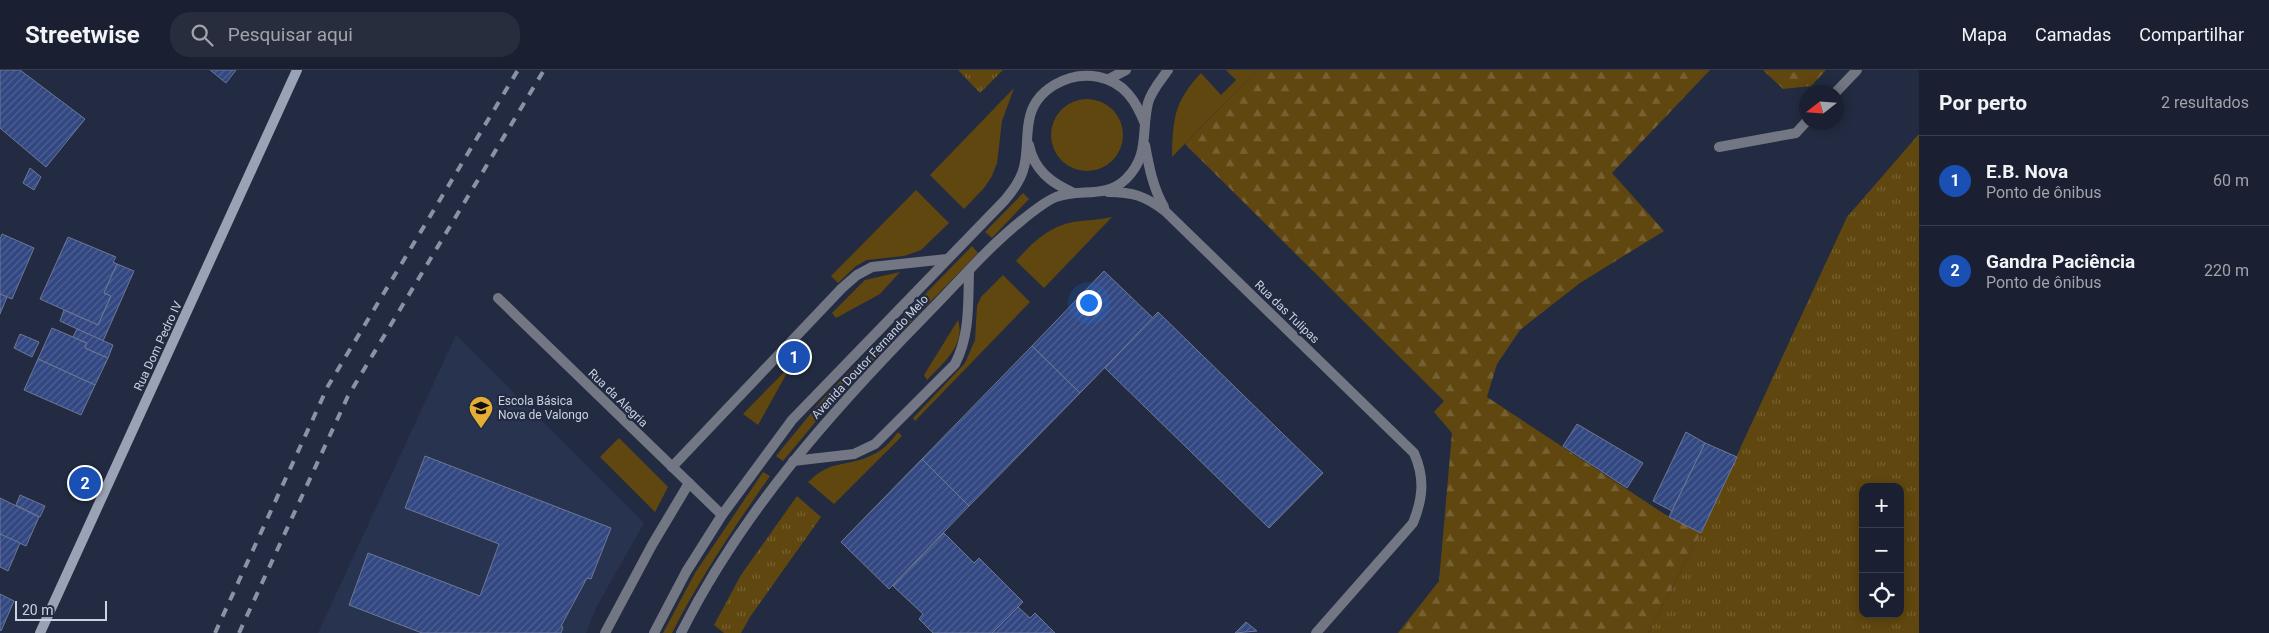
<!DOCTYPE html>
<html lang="pt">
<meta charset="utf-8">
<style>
body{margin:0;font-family:Roboto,sans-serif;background:#272d3d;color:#f1f3f6}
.controls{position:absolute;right:15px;bottom:15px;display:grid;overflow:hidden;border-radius:10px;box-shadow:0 2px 12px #0003}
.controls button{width:45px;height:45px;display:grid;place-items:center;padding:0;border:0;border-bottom:1px solid #383e4d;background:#1a2031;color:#f1f3f6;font:25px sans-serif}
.compass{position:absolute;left:1799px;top:15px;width:45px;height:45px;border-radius:50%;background:#1a2031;box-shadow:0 2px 12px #0003;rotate:253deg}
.scale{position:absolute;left:15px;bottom:12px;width:92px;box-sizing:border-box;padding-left:5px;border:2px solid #ccd2e1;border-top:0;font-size:14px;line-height:18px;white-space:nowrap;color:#ccd2e1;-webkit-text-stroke:4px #222b41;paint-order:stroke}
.you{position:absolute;left:1088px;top:232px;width:18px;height:18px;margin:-12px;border:4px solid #fff;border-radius:50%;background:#1a73e8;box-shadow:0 0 0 8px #1a73e833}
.badge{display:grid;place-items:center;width:32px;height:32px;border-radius:50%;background:#8bbbb9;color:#fff;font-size:16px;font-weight:700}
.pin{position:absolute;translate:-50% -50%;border:2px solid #fff;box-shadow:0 1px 5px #0006}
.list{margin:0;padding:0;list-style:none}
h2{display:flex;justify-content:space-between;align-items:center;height:65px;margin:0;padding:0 20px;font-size:21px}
h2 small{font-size:16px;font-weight:400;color:#9fa3ab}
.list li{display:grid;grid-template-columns:32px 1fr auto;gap:15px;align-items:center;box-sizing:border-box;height:90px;padding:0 20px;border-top:1px solid #383e4d}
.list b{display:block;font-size:19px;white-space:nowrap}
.list p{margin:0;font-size:16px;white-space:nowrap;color:#9fa3ab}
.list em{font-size:16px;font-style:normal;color:#9fa3ab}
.icon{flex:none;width:28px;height:28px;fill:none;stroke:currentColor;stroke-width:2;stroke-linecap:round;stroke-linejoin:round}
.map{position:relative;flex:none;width:1919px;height:563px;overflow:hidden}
header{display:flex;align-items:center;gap:30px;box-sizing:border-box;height:70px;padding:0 25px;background:#1a2031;border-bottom:1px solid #383e4d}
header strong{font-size:24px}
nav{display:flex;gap:28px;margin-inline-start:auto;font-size:18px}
.search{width:350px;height:45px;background:#272d3d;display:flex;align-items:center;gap:12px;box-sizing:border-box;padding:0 18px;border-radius:20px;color:#9fa3ab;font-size:19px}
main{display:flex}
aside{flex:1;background:#1a2031}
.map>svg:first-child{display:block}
.built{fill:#28334f}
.grass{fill:url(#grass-tufts);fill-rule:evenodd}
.forest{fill:url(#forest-firs)}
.garden{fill:#60470f}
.building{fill:url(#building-hatch);stroke:#6d7893}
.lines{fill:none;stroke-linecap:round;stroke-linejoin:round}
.lane{stroke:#727783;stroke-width:10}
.street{stroke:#727783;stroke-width:10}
.secondary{stroke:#9aa2b5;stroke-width:10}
.rail{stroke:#8a92a3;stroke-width:4;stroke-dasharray:9 9;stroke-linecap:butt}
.labels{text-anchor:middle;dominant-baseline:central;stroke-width:4.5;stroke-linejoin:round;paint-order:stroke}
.street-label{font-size:12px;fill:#ccd2e1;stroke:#222b41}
.poi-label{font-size:12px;fill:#ccd2e1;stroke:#222b41;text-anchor:start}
</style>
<header>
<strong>Streetwise</strong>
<div class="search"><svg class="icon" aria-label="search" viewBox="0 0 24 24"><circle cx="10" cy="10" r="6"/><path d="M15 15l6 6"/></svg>Pesquisar aqui</div>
<nav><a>Mapa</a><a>Camadas</a><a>Compartilhar</a></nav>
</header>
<main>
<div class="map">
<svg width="1919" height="563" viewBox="0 0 1919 563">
<defs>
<pattern id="grass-tufts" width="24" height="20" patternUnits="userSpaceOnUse" patternTransform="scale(1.25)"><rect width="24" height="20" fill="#60470f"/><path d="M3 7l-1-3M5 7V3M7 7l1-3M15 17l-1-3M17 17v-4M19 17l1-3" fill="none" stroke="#766132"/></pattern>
<pattern id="forest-firs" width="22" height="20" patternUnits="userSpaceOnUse" patternTransform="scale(1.25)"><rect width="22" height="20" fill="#60470f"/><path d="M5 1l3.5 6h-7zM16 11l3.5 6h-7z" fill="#766132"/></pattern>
<pattern id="building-hatch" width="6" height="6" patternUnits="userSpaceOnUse" patternTransform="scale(1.25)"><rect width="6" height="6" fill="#334882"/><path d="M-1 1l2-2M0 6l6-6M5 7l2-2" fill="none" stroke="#4f6293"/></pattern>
</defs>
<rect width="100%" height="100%" fill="#222b41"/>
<!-- built -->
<path class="built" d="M456,265L644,453L597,536L586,563H318Z"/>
<!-- grass -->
<g class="grass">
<path d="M958,0H1003L980,23Z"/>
<path d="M1919,64V563H1648L1701,463L1847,147ZM1863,417H1900V544H1863Z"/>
<path d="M797,426L821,447L750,547L741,563H724L714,555L741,505Z"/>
</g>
<!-- forest -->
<g class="forest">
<path d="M1257,0H1710L1612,103L1664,161L1580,213L1520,260L1497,294L1487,327L1669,447L1701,463L1648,563H1398L1439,511L1452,363L1434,342L1444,331L1185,74Z"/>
<path d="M1763,0H1826L1811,16L1783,19Z"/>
</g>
<!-- garden -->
<g class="garden">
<path d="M1226,0H1257L1172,87C1173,48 1174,32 1201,3L1221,25L1236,10Z"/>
<path d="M1014,18L1002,51L997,93L992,106L984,118L964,139L930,105Z"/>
<circle cx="1087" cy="65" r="36"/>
<path d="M916,120L949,153L921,180L904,186L867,190L856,196L838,213L831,206Z"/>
<path d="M1023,123L1029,129L992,168L985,162Z"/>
<path d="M1112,147L1044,218L1016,191C1032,173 1048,157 1073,152C1086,150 1099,150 1112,147Z"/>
<path d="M972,176L978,183L827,338L783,391L776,386L821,331Z"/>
<path d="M900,202L880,224L836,248L832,243L865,210Z"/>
<path d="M1003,205L1030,232L915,351L913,348L965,293L975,270L977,236L981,227Z"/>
<path d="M958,250C966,275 943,293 927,310L924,305Z"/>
<path d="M792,294L758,355L743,344Z"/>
<path d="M898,362L902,366L834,434L808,412C833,388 846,398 872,385C884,380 891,371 898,362Z"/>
<path d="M619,368L668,417L655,442L600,387Z"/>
<path d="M763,402L770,406C735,456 700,508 672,563H663L695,503Z"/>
</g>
<!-- building -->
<g class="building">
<path d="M0,0H20L85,49L46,97L0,58Z"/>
<path d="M210,0H236L226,13Z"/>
<path d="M30,98L41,107L34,120L23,113Z"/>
<path d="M2,164L34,178L12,229L0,224V169Z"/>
<path d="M68,167L116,187L113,192L117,194L104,223L111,226L98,255L40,229Z"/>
<path d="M117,194L134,201L103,271L60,251L64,240L98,255L111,226L104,223Z"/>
<path d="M1104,201L1153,248L1080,323L1032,276Z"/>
<path d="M0,224L7,227L0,244Z"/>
<path d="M1158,242L1323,403L1269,458L1105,298Z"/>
<path d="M52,258L87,273L85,278L108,288L95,315L38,289Z"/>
<path d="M77,259L113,275L108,288L85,278L87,273L73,267Z"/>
<path d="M20,264L39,272L32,287L14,278Z"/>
<path d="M1032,276L1080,323L969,436L922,389Z"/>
<path d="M38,289L95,315L81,345L24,320Z"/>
<path d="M1577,354L1643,393L1627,418L1563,376Z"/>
<path d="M1686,362L1705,373L1672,441L1653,431Z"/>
<path d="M1705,373L1737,387L1701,463L1669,447Z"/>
<path d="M425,386L611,458L591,509L587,508L561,556L563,557L561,563H422L349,535L368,483L480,526L499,474L405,438Z"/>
<path d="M922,389L969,436L889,519L841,472Z"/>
<path d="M20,425L45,436L40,447L16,435Z"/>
<path d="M0,428L39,447L26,476L0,464Z"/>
<path d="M944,463L974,493L979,488L1023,532L992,563H933L919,549L923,544L893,516Z"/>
<path d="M0,464L20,473L8,501L0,497Z"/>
<path d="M0,524L14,531L1,561L0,560Z"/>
<path d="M1018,537L1030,548L1035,543L1055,563H992Z"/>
<path d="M1246,552L1257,561L1235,563Z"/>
</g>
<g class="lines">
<!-- lane -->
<g class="lane">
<path d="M793,391L854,384L875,374L955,294C970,265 968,234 969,202"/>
<path d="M672,397L842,218L857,205L872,197L947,189"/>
<path d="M605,563L652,475L689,413"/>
</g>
<!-- street -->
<g class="street">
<path d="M1109,9L1126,0"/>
<path d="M1836,22L1857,0"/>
<path d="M1029,75C1034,100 1051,113 1074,123"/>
<path d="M1145,75C1149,97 1153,118 1164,137"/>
<path d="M1719,77L1796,63L1806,52"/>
<path d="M1108,122C1133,122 1145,126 1165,141L1414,383C1425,408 1423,428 1413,453L1316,563"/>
<path d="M498,228L722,445"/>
<path d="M654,563L686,502L722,445L792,350L1005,130C1013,120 1021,110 1024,97C1028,82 1026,66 1029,51C1034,19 1069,1 1099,7C1124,12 1136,31 1145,54"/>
<path d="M681,563C741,443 831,342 924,247C956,215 986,179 1021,151C1032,142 1044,132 1056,127C1081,118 1105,129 1126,109C1150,85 1141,62 1148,33C1151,21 1161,10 1168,0"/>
</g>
<!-- secondary -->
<path class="secondary" d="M40,563L297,0"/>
<!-- rail -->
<g class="rail">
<path d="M215,563L328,316L518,0"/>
<path d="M239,563L348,326L544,0"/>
</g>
</g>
<!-- icons -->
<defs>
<symbol id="school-pin" viewBox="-11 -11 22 30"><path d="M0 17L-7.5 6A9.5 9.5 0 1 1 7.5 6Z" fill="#e4ae35" stroke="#222b41"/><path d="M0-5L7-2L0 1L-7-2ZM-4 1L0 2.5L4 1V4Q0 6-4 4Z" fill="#111"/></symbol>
</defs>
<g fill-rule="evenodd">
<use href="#school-pin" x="467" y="324" width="28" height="38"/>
</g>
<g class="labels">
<!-- street labels -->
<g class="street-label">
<text transform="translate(1287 242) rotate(44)">Rua das Tulipas</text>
<text transform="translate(158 276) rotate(-65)">Rua Dom Pedro IV</text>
<text transform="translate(870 287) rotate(-47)">Avenida Doutor Fernando Melo</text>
<text transform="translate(618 328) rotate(44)">Rua da Alegria</text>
</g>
<!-- poi labels -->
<g class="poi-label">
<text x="498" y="331">Escola Básica<tspan x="498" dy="14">Nova de Valongo</tspan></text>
</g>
</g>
</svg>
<div class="controls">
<button>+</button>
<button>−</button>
<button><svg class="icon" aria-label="locate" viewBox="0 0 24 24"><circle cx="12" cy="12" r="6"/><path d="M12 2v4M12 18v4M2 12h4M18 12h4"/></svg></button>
</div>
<svg class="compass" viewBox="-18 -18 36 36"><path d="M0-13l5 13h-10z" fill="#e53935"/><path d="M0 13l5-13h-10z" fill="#9fa3ab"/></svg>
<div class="scale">20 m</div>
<div class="you"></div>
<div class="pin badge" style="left:794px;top:287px;background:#1a4fb4">1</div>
<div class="pin badge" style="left:85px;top:413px;background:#1a4fb4">2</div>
</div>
<aside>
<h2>Por perto<small>2 resultados</small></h2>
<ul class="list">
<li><span class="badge" style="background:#1a4fb4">1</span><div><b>E.B. Nova</b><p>Ponto de ônibus</p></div><em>60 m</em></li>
<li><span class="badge" style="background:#1a4fb4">2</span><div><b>Gandra Paciência</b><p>Ponto de ônibus</p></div><em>220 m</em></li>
</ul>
</aside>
</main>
